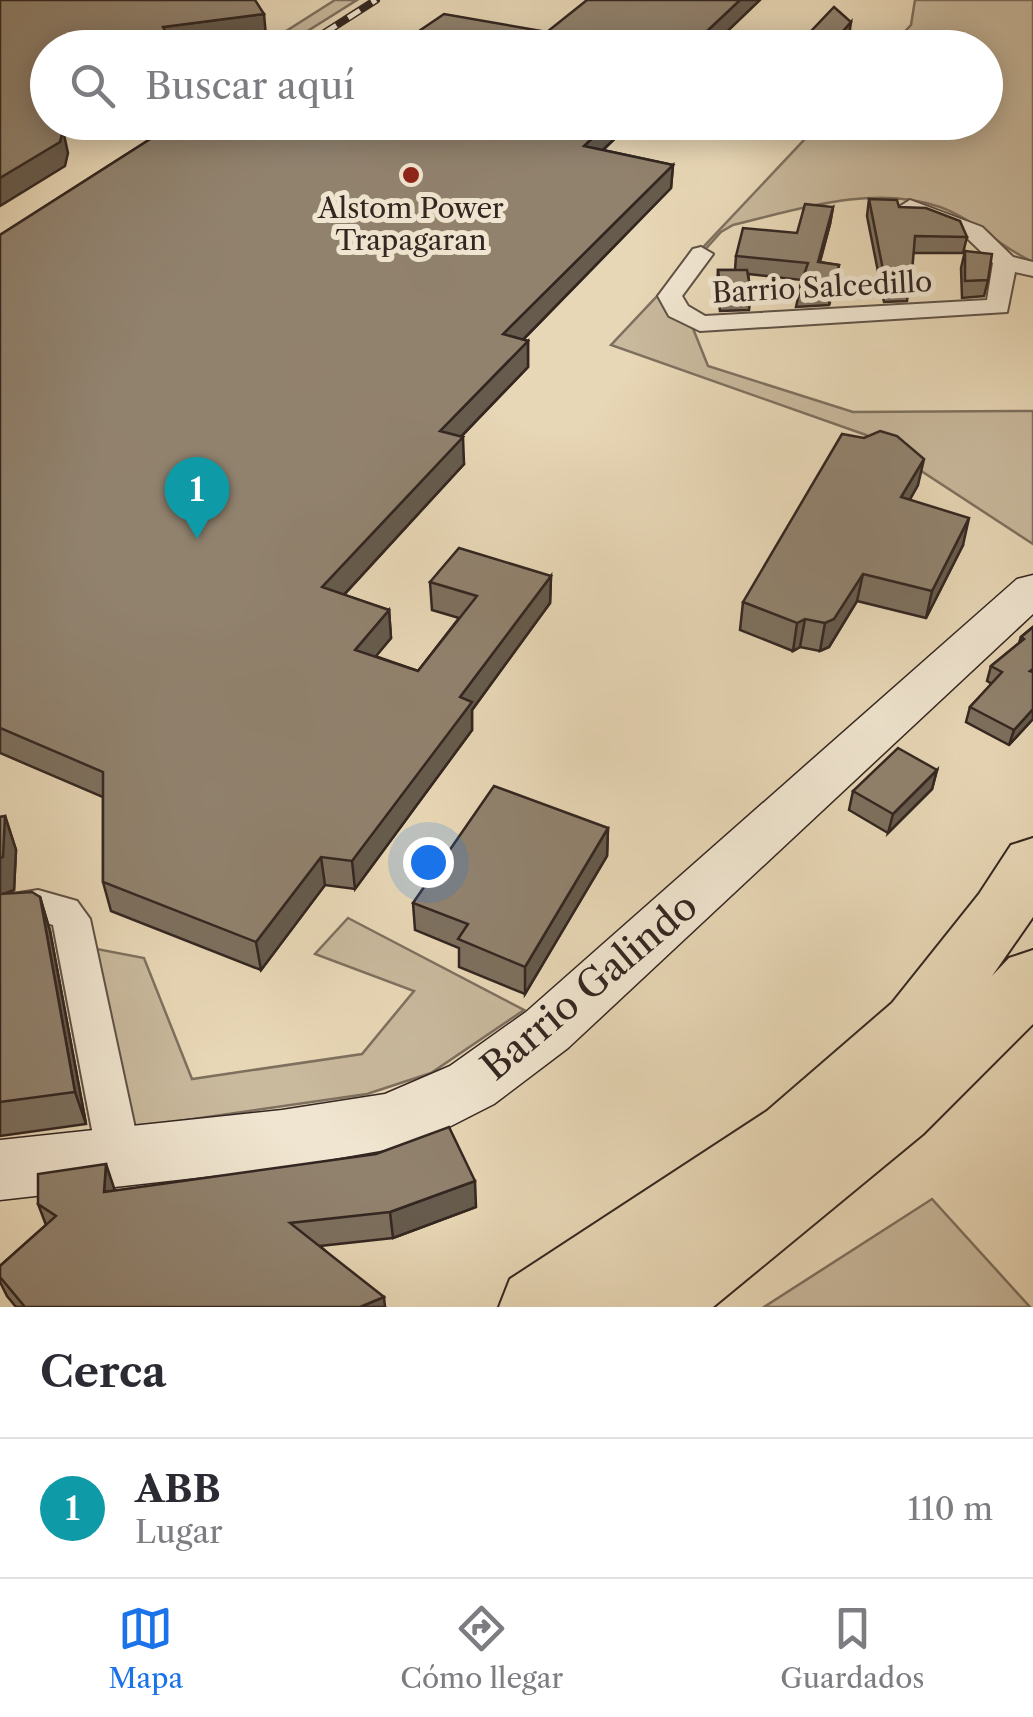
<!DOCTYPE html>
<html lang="es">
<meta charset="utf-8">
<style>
body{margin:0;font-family:"Libre Caslon Text",serif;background:#f2f2f3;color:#2b2b33}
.you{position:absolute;left:428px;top:862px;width:35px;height:35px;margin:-25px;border:8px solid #fff;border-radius:50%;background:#1a73e8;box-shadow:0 0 0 15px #1a73e833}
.badge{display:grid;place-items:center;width:65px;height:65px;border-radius:50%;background:#1a73e8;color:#fff;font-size:32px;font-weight:700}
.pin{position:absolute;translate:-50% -82px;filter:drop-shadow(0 2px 5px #0008)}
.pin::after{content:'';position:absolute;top:52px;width:35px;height:30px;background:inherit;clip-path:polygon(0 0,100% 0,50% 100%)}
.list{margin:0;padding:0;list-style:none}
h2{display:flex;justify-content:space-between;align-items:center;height:130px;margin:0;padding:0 40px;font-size:42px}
h2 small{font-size:32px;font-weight:400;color:#7c7c81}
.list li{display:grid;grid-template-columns:65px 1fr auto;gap:30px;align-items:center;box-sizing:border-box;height:140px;padding:0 40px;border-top:2px solid #e1e1e2}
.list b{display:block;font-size:38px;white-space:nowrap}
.list p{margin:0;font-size:32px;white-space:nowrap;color:#7c7c81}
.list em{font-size:32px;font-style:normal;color:#7c7c81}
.icon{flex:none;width:55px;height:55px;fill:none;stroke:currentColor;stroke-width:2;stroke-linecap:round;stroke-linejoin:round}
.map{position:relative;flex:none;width:1033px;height:1307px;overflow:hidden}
.search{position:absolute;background:#fff;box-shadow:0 5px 25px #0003;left:30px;right:30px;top:30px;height:110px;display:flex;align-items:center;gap:25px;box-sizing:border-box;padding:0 35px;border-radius:55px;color:#7c7c81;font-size:38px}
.sheet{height:270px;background:#fff}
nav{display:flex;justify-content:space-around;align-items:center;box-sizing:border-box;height:140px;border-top:2px solid #e1e1e2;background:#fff;font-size:28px;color:#7c7c81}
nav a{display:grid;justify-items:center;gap:5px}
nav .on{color:#1a73e8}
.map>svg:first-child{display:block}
.green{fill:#c9b99d;stroke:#7e705f;stroke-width:2.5}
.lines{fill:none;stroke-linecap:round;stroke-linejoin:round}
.street-casing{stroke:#605246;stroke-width:4}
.secondary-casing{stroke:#332621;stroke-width:3}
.highway-casing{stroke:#332621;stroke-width:4}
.street{fill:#f0e5d0;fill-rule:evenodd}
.secondary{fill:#f0e5d0;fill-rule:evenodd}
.highway{fill:#e8d7b6;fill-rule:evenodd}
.rail-casing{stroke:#332621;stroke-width:8}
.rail{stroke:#f0e5d0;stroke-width:5;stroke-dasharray:14;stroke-linecap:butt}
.wall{fill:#7d705f;stroke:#332621;stroke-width:2.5}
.shaded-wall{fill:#665b4d;stroke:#332621;stroke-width:2.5}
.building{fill:#91826e;stroke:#332621;stroke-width:2.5}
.poi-dot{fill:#8f2418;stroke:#f0e5d0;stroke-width:4}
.labels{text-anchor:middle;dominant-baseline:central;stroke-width:10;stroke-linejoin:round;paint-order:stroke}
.far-poi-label{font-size:28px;fill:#332621;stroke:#f0e5d0}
.far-street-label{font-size:28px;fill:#332621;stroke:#f0e5d0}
.near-street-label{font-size:38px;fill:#332621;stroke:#f0e5d0}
</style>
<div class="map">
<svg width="1033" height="1307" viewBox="0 0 1033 1307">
<rect width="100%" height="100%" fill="#e8d7b6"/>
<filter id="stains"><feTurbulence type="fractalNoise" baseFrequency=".002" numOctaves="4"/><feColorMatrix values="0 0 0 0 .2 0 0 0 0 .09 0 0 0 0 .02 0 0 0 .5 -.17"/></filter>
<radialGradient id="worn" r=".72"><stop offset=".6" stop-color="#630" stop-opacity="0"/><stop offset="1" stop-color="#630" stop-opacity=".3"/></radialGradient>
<!-- green -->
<g class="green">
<path d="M335,0H357L282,47H261Z"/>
<path d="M915,0H1033V262C1000,247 975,220 940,207C872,184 799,209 733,225L721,232L663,296L692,326L708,366L853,412L1033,411V544L866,435L611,345L820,123L986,122V48L890,47L911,25Z"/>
<path d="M348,918L524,1010L431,1073L367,1094L131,1128L97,949L144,958L192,1079L362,1054L414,991L315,954Z"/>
<path d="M932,1199L1030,1307H764Z"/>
</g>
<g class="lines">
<defs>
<g id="street">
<path d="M910,200L982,227L1013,257L1033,262V276L1015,272L1007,312L700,331L669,316L658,296L693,249L701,247L713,254L682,296L688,306L705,316L987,300L993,263L966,237L902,212L899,207Z"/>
<path d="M38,890L77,901L90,919L141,1156L135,1170L119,1176L103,1170L97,1156L53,925L38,920L0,926V896Z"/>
</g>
<path id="secondary" d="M1033,575V614L568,1048L494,1104L447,1128L385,1150L282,1168L0,1200V1140L282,1110L385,1094L450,1066L526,1012L1017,579Z"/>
<path id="highway" d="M1033,838V917L992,976L1009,958L1033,950V1024L923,1134L713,1307H499L510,1279L767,1111L892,1003L979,894L1011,845Z"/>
</defs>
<!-- street casing -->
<use href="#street" class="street-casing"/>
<!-- secondary casing -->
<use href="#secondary" class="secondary-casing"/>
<!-- highway casing -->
<use href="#highway" class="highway-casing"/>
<!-- street -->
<use href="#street" class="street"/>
<!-- secondary -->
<use href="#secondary" class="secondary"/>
<!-- highway -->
<use href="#highway" class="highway"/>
<defs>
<path id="rail" d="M301,48L376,0"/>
</defs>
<!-- rail casing -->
<use href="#rail" class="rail-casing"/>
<!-- rail -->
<use href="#rail" class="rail"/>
</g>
<!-- wall -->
<g class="wall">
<path d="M177,122H632L603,150L673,165L671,188L523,340L528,341V367L461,437L464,464L344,595L389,610L391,638L375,656L418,671L459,618L432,610L430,582L551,576L550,603L472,710V730L355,889L325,885L261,970L111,911L103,882V797L0,753V235Z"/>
<path d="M869,199L899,207L967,237L963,253H913L907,301L884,302L867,216Z"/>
<path d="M833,207L830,224L820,262L839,265L836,282L829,305L796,307L802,280L748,274L751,293L749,310L720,311L717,287L718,270H735L736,256L797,233Z"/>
<path d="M965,251L988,280L984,296L962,298L961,268Z"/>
<path d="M918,485L910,499L963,545L926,618L857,601L829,647L820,651L800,647L793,651L740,630L743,602Z"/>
<path d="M1033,627V719L1009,745L966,722L970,707L992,684L987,681L991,666L1019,643L1021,637Z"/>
<path d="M937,770L932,789L888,833L849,810L853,791Z"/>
<path d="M5,816L16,850L14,890L1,894L40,897L50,931L86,1124L0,1136V817Z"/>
<path d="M608,828L607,856L525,994L459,967V948L415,930L413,903Z"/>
<path d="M114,1190L476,1207L393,1238L320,1246L385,1307H16L7,1296L0,1282V1266L46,1225L38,1204Z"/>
</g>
<!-- shaded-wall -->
<g class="shaded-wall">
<path d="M740,0H760L710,48H689Z"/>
<path d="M264,14L266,36L171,48L163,27Z"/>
<path d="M851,22L848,43L844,48H828Z"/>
<path d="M59,122H89L59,126Z"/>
<path d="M609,122H632L583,169L584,146Z"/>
<path d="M63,130L68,153L65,166L0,206V178Z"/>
<path d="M673,165L671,188L503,360V334Z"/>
<path d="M833,207L830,224L815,279L818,262Z"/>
<path d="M839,265L836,282L829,305L832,288Z"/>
<path d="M528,341V367L441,457L440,431Z"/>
<path d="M463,437L464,464L325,615L322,587Z"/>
<path d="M924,459L918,485L896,524L901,497Z"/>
<path d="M969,518L963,545L926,618L932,591Z"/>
<path d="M863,574L857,601L829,647L820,651L825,623Z"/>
<path d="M551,576L550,603L472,710V730L355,889L352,861L460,697Z"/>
<path d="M389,610L391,638L358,678L355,650Z"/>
<path d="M805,619L800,647L793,651L797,623Z"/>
<path d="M1033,709V719L1009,745L1014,730Z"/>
<path d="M937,770L932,789L888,833L893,814Z"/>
<path d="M5,816L16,850L14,890L0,895V858Z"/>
<path d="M608,828L607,856L525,994V967Z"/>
<path d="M321,857L325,885L261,970L256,942Z"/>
<path d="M40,897L50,931L86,1124L75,1092Z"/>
<path d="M106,1164L115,1191L104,1192Z"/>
<path d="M475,1181L476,1207L393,1238L390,1212Z"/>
<path d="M384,1297L385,1307H360Z"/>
</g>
<!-- building -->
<g class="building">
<path d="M0,0H255L264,14L163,27L174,48H48V122H61L63,130L60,142L0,178Z"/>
<path d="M587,0H740L689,48H394L444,14L547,32Z"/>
<path d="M834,7L851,22L828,48H795Z"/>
<path d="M177,122H609L584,146L673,165L503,334L528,341L440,431L463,437L322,587L389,610L355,650L418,671L477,596L430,582L459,548L551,576L460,697L472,702L352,861L321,857L256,942L103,882V772L0,728V235Z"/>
<path d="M869,199L897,200L899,207L926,208L960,221L967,237L915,236L911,284L886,285Z"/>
<path d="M805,204L833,207L818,262L839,265L832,288L799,290L808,263L736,256L743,228L797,233Z"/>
<path d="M965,251L992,254L988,280L965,281Z"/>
<path d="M718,270H747L751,293L721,294Z"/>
<path d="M880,431L897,436L924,459L901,497L969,518L932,591L863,574L834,619L825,623L805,619L797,623L743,602L842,434L864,438Z"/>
<path d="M1033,627V669L1030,671L1033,672V709L1014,730L970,707L1002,672L991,666L1024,639L1021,637Z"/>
<path d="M898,748L937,770L893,814L853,791Z"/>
<path d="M494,786L608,828L525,967L458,939L468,924L413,903Z"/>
<path d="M5,816L3,857L0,858V817Z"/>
<path d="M32,892L40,897L75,1092L0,1102V894Z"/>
<path d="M449,1127L475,1181L390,1212L290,1223L384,1297L360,1307H25L0,1277V1266L56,1216L38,1204V1174L106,1164L104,1192L376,1154Z"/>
</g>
<!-- markers -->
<circle class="poi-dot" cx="411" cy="175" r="10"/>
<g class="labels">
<!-- far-poi labels -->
<g class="far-poi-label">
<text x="411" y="208">Alstom Power<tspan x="411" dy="32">Trapagaran</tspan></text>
</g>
<!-- far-street labels -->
<g class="far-street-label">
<text transform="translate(822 287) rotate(-3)">Barrio Salcedillo</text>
</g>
<!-- near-street labels -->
<g class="near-street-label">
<text transform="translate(589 986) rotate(-40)">Barrio Galindo</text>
</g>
</g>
<rect width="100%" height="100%" filter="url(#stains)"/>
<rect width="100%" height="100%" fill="url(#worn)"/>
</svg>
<div class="you"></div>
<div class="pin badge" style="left:197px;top:539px;background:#0f9aa8">1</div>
<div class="search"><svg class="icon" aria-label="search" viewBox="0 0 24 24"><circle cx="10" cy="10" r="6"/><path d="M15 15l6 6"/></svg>Buscar aquí</div>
</div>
<section class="sheet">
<h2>Cerca<small></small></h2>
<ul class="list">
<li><span class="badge" style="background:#0f9aa8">1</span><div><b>ABB</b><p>Lugar</p></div><em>110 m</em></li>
</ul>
</section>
<nav>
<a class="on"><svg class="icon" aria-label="map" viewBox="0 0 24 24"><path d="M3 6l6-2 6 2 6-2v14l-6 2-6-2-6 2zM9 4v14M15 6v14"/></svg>Mapa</a>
<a><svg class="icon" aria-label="directions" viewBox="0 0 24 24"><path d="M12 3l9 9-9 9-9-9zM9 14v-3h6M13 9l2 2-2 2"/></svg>Cómo llegar</a>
<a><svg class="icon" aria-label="saved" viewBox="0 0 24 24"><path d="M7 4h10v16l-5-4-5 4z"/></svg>Guardados</a>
</nav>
